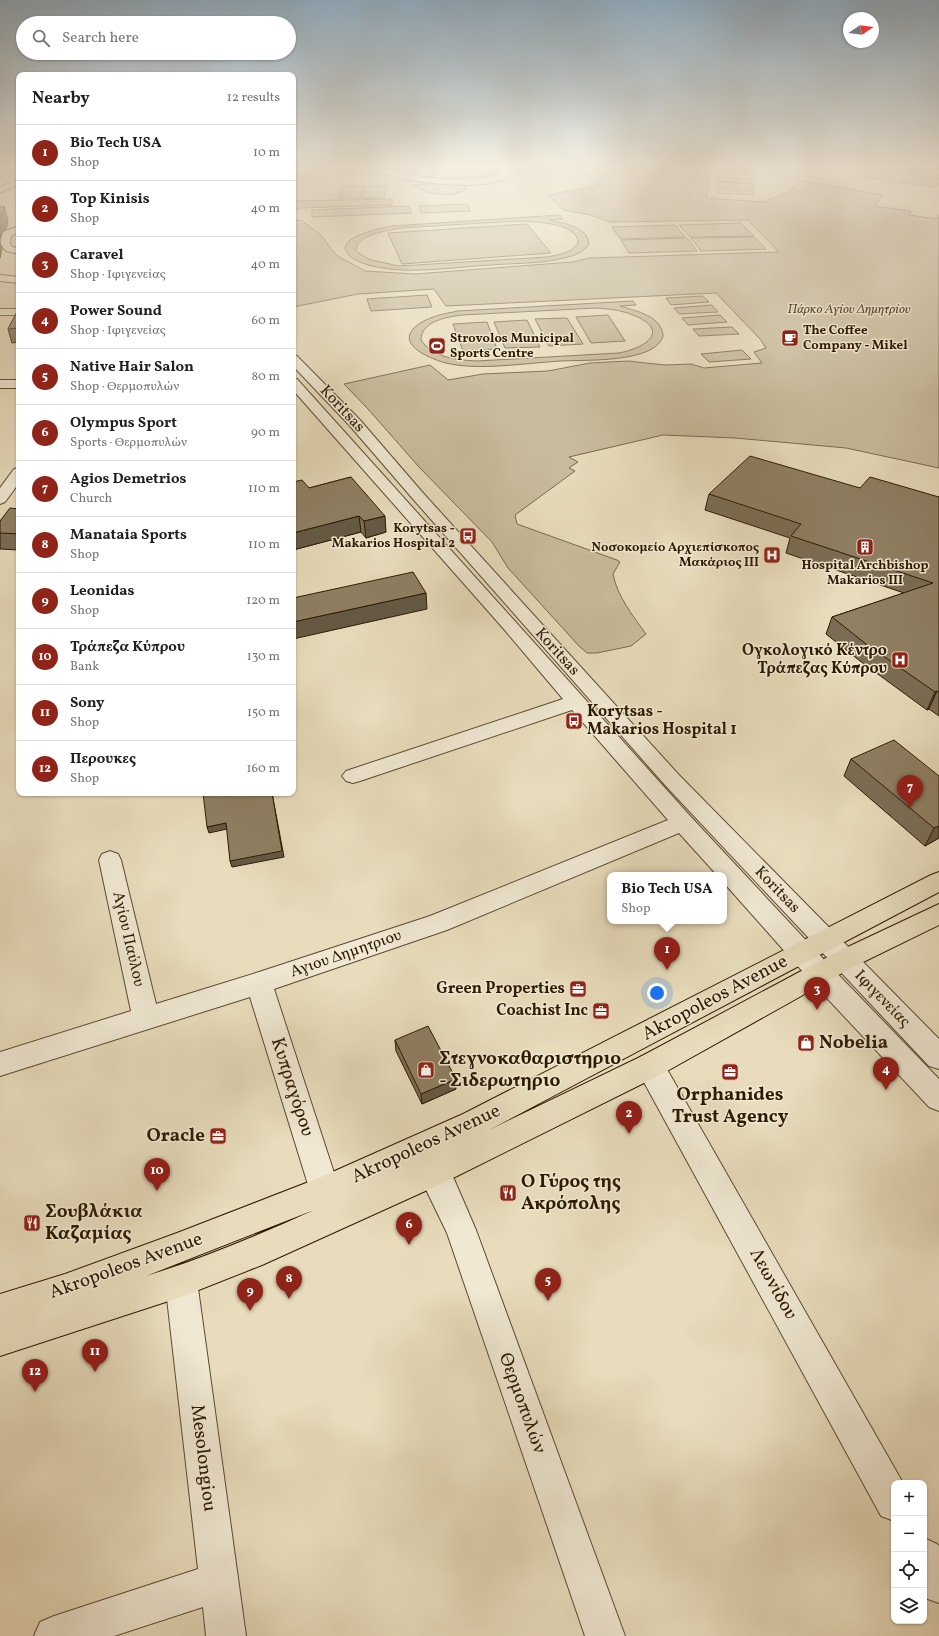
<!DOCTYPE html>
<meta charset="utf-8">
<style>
body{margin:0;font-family:Vollkorn,serif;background:#f6f6f6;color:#202124}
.controls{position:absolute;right:12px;bottom:12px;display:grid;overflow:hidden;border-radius:8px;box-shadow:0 1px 3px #0004}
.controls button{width:36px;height:36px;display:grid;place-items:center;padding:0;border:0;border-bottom:1px solid #e0e0e0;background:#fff;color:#202124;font:20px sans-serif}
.compass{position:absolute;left:843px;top:12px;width:36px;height:36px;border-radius:50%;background:#fff;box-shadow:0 1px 3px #0004;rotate:77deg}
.you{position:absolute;left:657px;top:993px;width:14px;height:14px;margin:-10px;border:3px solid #fff;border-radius:50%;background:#1a73e8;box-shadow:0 0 0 6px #1a73e833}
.badge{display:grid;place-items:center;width:26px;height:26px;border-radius:50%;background:#8f2418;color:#fff;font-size:13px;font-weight:700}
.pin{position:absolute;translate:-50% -33px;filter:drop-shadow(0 1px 2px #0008)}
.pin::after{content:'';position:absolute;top:21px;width:14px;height:12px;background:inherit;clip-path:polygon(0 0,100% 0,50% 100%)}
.popup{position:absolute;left:607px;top:872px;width:120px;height:52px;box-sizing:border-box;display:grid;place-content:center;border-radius:8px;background:#fff;filter:drop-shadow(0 1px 3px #0005);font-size:13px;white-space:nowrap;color:#757577}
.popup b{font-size:15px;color:#202124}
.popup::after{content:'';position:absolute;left:50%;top:100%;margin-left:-8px;border:8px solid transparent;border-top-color:#fff}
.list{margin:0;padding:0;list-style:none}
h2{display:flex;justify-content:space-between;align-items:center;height:52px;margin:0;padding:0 16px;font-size:17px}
h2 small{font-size:13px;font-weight:400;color:#757577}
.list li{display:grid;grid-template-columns:26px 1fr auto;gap:12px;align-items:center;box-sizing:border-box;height:56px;padding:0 16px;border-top:1px solid #e0e0e0}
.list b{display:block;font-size:15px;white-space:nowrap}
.list p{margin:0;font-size:13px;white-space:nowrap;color:#757577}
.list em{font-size:13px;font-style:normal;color:#757577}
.icon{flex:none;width:22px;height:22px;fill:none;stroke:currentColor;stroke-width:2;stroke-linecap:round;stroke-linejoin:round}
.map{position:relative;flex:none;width:939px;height:1636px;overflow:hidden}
.search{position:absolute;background:#fff;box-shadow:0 1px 3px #0004;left:16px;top:16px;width:280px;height:44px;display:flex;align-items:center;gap:10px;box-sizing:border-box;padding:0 14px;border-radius:22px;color:#757577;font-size:15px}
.panel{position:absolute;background:#fff;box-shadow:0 1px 3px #0004;left:16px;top:72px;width:280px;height:724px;border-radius:8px}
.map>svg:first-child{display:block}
.green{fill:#c8bb9c;stroke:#7b6a4f;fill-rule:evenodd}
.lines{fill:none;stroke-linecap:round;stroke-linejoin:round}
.minor-casing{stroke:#5c4a30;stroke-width:2}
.major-casing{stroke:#2e1a02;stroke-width:2}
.minor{fill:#f0e8d3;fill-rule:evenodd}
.major{fill:#e8dcbc;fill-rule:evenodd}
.wall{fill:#7b6d55;stroke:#2e1a02}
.shaded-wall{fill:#645945;stroke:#2e1a02}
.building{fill:#8f7f63;stroke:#2e1a02}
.labels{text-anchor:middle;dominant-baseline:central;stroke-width:3;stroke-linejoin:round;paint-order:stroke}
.far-park-label{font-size:13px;font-style:italic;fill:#5c4a30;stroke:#f0e8d3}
.far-poi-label{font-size:13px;font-weight:bold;fill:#2e1a02;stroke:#f0e8d3;text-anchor:start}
.street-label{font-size:16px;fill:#2e1a02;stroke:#f0e8d3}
.poi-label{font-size:16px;font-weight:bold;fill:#2e1a02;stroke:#f0e8d3;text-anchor:end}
.near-street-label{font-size:19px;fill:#2e1a02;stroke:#f0e8d3}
.near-poi-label{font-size:19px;font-weight:bold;fill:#2e1a02;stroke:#f0e8d3;text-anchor:start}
</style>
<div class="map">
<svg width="939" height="1636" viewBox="0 0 939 1636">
<rect width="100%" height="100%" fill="#e8dcbc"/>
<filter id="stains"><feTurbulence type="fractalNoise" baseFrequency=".005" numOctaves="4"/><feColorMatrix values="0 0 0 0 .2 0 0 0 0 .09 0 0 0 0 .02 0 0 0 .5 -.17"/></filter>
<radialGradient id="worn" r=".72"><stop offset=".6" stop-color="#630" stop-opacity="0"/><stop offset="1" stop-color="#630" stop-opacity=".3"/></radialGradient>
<!-- green -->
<g class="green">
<path d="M415,165H712L706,198L764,202L787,192L803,181L883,195L875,206L911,211L909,215L937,219L939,215V468L846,448L735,438L663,435L569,457L578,462L569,468L575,471L515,515L517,524L617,560L620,562L613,574C617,596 633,616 646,634L631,646L597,653H587L579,646L508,568L492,542L419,467L368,409L344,384L430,365L448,380L483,374L548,371L590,363L628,361L665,365L691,364L704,368L762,363L754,352L766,348L760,339L716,293L446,306L434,289L358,294L293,307V221L301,220L321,235L336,255L365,271L415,274L572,262L590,258L779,252L748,220L610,222L590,215L563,210L548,195L600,185L577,169L550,171L516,166L494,169L495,174L486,176L411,181L416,170Z"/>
<path d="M720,165L755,166V171L720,169Z"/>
<path d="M875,167L900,172L888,181L861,176Z"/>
<path d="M720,170L755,171V176L719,174Z"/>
<path d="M914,171L939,175V180L908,175Z"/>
<path d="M718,177L754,179V183L717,181Z"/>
<path d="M904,177L939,183V184L934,187L898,182Z"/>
<path d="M718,182L754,184V189L718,187Z"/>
<path d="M459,183L465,186L467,189C451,199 428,195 413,185Z"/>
<path d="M343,186H364L361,198H338Z"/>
<path d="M366,186H387L384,198H362Z"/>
<path d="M717,189L754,191V195L717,193Z"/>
<path d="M392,199V205L300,208L293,211V201Z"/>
<path d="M467,204L470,211L421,213L419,206Z"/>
<path d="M409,206L412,213L312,217V210Z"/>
<path d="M560,215L563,219L549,220C562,223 588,226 589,244C584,253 573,256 564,258C540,264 515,263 491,265C452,267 410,275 372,266C364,264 354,261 348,254C333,237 383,228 392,226ZM525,221C538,222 579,224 578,243C572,253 558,255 547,257L399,266L371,260L360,254L356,250C356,240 369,235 378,233C396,227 417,227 436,226C465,224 495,222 525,221Z"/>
<path d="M741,223L754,236L690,237L679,225Z"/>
<path d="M527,224L551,253L402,264L388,233Z"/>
<path d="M675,225L685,237L620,239L612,227Z"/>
<path d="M754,237L766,249L701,251L691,238Z"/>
<path d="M687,238L697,251L629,253L621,240Z"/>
<path d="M427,295L432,307L371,311L367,299Z"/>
<path d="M703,296L709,302L671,305L666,298Z"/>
<path d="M633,301L636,305L620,306C636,311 663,316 663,337C658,348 647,352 636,355C612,361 586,360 561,361C526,363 479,371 446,363C434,360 396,346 414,328C425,317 443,314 458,311ZM596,308C609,309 621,310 633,315C672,331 645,348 619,353L477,361C458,360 433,358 421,340C421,321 447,317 462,315Z"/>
<path d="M712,305L718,312L679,314L674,308Z"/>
<path d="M608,315L625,341L591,343L576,317Z"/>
<path d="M720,315L727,322L688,325L682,318Z"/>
<path d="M567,318L583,344L549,346L535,319Z"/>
<path d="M527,320L540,347L505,348L494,322Z"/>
<path d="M487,322L497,349L463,351L453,324Z"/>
<path d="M732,327L739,334L699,336L693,329Z"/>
<path d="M742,350L751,359L709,362L701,354Z"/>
</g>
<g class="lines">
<defs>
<g id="minor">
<path d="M377,165H385C397,179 462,181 480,179C488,178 495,176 502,174L501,170L496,165H505L509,169L510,175C491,193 415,182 391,176L383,173Z"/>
<path d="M19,226V232L11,236L10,244L12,247L19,248V254L6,251L0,244L3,232Z"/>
<path d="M0,275L19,277V283L0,281Z"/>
<rect x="0" y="309" width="19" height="6"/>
<path d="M293,355L297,356L360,420L423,493L679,775L939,1039V1069L929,1066L665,785L413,499L350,426L293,366Z"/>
<path d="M293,378L297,379L691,817L829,965L939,1079V1111L929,1107L811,981L724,883V875H717L679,833L447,930L274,989L340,1191L336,1202L325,1206L314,1202L310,1191L250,997L0,1076V1052L131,1011L99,860L102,854L110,851L118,854L121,860L156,1004L259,972L430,916L668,820L572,710L360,781L353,783L346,781L342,776L346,771L563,699L503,628L293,390Z"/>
<rect x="0" y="380" width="19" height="8"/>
<path d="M19,468V483L5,502L0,504V488L14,469Z"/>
<path d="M650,1054L660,1057L903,1483H894V1521L881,1516L640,1075L636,1066L640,1057Z"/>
<path d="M433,1158L443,1163L454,1179L476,1230L625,1636H585L447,1233L418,1173L423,1163Z"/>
<path d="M181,1265L192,1270L197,1281L246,1636H206L203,1607L114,1636H34L40,1622L54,1616L198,1569L165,1281L170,1270Z"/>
<path d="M924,1538L937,1544L939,1546V1603L925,1598L924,1595Z"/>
</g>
<g id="major">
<path d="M19,179V184L0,193V187Z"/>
<path d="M939,872V892L489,1130L640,1057L835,953L939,904V925L853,967L660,1075L443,1183L262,1265L181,1297L0,1356V1294L65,1274L177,1233L319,1178L463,1114L931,875ZM314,1210C259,1235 204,1258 146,1276Z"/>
</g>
</defs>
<!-- minor casing -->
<use href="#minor" class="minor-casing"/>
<!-- major casing -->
<use href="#major" class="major-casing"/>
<!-- minor -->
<use href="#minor" class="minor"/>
<!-- major -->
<use href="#major" class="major"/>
</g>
<!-- wall -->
<g class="wall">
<path d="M19,308V342L12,343L8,329Z"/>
<path d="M351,477L386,532L366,538L361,532L293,550V482L309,488Z"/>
<path d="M860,488L939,497V716L929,709L927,710L860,661L826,634L832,617L904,593L786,553L790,538L705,510L709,494Z"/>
<path d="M19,509V550L0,549V521Z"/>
<path d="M851,759L939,776V838L925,846L844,776Z"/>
<path d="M395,1040L456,1089L422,1104L396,1051Z"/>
</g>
<!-- shaded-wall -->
<g class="shaded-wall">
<path d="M4,206L8,221L6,229L2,232L0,238V216Z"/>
<path d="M0,242L2,249L0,258Z"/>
<path d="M359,516L361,532L293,550V533Z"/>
<path d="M385,516L386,532L366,538L364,521Z"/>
<path d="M426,593L427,609L293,639V622Z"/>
<path d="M937,691L929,709L927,710L935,692Z"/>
<path d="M272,793L284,857L232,867L230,861Z"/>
<path d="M226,823L227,829L209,833L207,827Z"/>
<path d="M939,826V838L925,846L934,828Z"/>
<path d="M456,1079V1089L422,1104L421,1094Z"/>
</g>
<!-- building -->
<g class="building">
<path d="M4,206L2,215L0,216V207Z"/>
<path d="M19,308V328L8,329Z"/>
<path d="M750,456L860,488L870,477L939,497V692L937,691L935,692L866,644L832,617L933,583L791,536L801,524L709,494Z"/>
<path d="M351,477L385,516L364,521L359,516L293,533V482L302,480L309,488Z"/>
<path d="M10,508L19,509V534L0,533V521Z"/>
<path d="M413,572L426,593L293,622V598Z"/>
<path d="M894,740L939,776V826L934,828L851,759Z"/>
<path d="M203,793H272L282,851L230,861L226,823L207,827Z"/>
<path d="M428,1026L456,1079L421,1094L395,1040Z"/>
</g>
<!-- sky -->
<linearGradient id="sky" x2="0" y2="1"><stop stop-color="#8faabd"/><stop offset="0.42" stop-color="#f5efe1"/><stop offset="1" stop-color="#f5efe1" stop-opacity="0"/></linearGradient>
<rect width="939" height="394" fill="url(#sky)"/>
<!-- icons -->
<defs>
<symbol id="cafe-square" viewBox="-11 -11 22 22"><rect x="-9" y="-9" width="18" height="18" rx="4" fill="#8f2418" stroke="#f0e8d3"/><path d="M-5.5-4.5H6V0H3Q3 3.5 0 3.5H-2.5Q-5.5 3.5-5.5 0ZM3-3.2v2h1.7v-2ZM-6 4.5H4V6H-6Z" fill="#fff"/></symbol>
<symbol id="stadium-square" viewBox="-11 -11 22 22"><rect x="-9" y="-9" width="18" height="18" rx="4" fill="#8f2418" stroke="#f0e8d3"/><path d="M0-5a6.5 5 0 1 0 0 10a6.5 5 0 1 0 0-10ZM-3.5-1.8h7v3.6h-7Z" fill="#fff"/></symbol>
<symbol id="bus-square" viewBox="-11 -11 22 22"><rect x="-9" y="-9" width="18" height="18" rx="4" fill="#8f2418" stroke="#f0e8d3"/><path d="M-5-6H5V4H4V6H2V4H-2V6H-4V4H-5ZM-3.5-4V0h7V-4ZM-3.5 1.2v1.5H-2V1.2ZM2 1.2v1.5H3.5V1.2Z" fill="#fff"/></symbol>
<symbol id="building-square" viewBox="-11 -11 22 22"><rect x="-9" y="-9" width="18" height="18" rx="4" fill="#8f2418" stroke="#f0e8d3"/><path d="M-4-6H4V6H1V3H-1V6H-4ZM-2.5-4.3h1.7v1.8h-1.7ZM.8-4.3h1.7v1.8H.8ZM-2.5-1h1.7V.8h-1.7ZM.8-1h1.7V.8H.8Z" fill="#fff"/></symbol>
<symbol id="hospital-square" viewBox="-11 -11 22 22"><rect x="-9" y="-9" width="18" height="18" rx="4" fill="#8f2418" stroke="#f0e8d3"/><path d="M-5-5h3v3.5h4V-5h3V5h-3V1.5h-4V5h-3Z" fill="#fff"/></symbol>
<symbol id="office-square" viewBox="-11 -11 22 22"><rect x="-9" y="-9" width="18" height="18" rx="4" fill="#8f2418" stroke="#f0e8d3"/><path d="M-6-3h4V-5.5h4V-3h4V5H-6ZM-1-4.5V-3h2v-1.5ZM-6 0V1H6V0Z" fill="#fff"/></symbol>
<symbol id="shop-square" viewBox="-11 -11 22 22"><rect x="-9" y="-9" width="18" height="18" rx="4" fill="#8f2418" stroke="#f0e8d3"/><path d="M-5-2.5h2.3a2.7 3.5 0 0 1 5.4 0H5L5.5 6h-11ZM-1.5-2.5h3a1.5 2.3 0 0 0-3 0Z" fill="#fff"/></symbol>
<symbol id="restaurant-square" viewBox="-11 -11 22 22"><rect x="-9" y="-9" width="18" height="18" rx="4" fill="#8f2418" stroke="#f0e8d3"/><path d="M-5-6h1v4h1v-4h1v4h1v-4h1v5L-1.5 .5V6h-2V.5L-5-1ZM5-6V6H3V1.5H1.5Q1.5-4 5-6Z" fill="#fff"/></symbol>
</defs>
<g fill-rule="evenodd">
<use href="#cafe-square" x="780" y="328" width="20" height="20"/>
<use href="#stadium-square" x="427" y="336" width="20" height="20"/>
<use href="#bus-square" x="458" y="526" width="20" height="20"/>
<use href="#building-square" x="855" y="537" width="20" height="20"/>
<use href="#hospital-square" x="762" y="545" width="20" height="20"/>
<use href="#hospital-square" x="890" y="650" width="20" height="20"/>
<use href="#bus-square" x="564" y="711" width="20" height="20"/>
<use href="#office-square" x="568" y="979" width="20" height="20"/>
<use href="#office-square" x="591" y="1001" width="20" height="20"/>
<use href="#shop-square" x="796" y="1033" width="20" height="20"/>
<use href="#shop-square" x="416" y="1060" width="20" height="20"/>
<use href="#office-square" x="720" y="1062" width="20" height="20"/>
<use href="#office-square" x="208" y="1126" width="20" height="20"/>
<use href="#restaurant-square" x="498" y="1183" width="20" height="20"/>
<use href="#restaurant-square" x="22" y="1213" width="20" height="20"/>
</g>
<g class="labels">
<!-- far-park labels -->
<g class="far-park-label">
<text x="849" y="310">Πάρκο Αγίου Δημητρίου</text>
</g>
<!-- far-poi labels -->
<g class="far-poi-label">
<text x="803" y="331">The Coffee<tspan x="803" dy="15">Company - Mikel</tspan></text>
<text x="450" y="339">Strovolos Municipal<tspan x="450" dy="15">Sports Centre</tspan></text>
<text x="455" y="529" text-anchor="end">Korytsas -<tspan x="455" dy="15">Makarios Hospital 2</tspan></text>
<text x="759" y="548" text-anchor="end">Νοσοκομείο Αρχιεπίσκοπος<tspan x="759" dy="15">Μακάριος ΙΙΙ</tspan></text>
<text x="865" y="566" text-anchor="middle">Hospital Archbishop<tspan x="865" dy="15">Makarios III</tspan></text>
</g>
<!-- street labels -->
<g class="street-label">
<text transform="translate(342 409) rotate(47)">Koritsas</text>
<text transform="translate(557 652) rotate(48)">Koritsas</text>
<text transform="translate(777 890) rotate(46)">Koritsas</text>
<text transform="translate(128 939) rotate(77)">Αγίου Παύλου</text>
<text transform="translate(346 954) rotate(-19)">Αγιου Δημητριου</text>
<text transform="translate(882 999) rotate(46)">Ιφιγενείας</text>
</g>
<!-- poi labels -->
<g class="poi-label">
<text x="887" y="651">Ογκολογικό Κέντρο<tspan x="887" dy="18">Τράπεζας Κύπρου</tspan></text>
<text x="587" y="712" text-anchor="start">Korytsas -<tspan x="587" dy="18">Makarios Hospital 1</tspan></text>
<text x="565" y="989">Green Properties</text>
<text x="588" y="1011">Coachist Inc</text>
</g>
<!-- near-street labels -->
<g class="near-street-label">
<text transform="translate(715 998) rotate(-28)">Akropoleos Avenue</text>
<text transform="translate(292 1087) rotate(72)">Κυπραγόρου</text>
<text transform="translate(426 1144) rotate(-25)">Akropoleos Avenue</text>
<text transform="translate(126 1266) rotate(-20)">Akropoleos Avenue</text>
<text transform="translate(773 1284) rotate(61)">Λεωνίδου</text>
<text transform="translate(522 1403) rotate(70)">Θερμοπυλών</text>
<text transform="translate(203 1458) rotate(83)">Mesolongiou</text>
</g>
<!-- near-poi labels -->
<g class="near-poi-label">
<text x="819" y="1043">Nobelia</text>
<text x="439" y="1059">Στεγνοκαθαριστηριο<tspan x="439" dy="22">- Σιδερωτηριο</tspan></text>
<text x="730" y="1095" text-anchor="middle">Orphanides<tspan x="730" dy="22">Trust Agency</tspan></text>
<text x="205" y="1136" text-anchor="end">Oracle</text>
<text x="521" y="1182">Ο Γύρος της<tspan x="521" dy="22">Ακρόπολης</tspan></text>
<text x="45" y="1212">Σουβλάκια<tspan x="45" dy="22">Καζαμίας</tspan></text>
</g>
</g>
<rect width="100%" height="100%" filter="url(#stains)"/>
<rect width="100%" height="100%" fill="url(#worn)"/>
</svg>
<div class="controls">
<button>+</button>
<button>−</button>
<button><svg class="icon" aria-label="locate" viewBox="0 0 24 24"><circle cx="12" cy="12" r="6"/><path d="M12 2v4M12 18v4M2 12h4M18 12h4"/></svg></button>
<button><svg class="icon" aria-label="layers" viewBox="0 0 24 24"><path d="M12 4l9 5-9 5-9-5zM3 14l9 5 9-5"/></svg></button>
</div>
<svg class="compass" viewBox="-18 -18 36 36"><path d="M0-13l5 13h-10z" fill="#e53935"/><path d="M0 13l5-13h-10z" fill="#757577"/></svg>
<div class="you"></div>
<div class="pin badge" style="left:667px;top:970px">1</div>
<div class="popup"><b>Bio Tech USA</b>Shop</div>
<div class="pin badge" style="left:629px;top:1134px">2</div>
<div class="pin badge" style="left:817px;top:1010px">3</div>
<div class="pin badge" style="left:886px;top:1090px">4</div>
<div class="pin badge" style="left:548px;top:1301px">5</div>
<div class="pin badge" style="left:409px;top:1245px">6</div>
<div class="pin badge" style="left:910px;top:808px">7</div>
<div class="pin badge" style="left:289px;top:1299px">8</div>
<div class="pin badge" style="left:250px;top:1311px">9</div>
<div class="pin badge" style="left:157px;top:1191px">10</div>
<div class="pin badge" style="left:95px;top:1372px">11</div>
<div class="pin badge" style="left:35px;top:1392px">12</div>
<div class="search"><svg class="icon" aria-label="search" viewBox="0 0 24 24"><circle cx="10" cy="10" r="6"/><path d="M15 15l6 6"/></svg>Search here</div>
<section class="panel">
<h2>Nearby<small>12 results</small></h2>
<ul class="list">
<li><span class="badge">1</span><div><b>Bio Tech USA</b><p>Shop</p></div><em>10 m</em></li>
<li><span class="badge">2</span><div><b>Top Kinisis</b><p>Shop</p></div><em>40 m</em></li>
<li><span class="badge">3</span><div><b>Caravel</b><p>Shop · Ιφιγενείας</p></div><em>40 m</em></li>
<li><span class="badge">4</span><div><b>Power Sound</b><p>Shop · Ιφιγενείας</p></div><em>60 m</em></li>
<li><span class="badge">5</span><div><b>Native Hair Salon</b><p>Shop · Θερμοπυλών</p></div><em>80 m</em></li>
<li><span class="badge">6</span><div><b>Olympus Sport</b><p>Sports · Θερμοπυλών</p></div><em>90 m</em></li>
<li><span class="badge">7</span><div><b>Agios Demetrios</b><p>Church</p></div><em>110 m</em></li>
<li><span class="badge">8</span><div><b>Manataia Sports</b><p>Shop</p></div><em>110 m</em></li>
<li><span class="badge">9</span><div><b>Leonidas</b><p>Shop</p></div><em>120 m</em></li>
<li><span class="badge">10</span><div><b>Τράπεζα Κύπρου</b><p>Bank</p></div><em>130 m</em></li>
<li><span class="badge">11</span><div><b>Sony</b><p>Shop</p></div><em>150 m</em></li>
<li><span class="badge">12</span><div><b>Περουκες</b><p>Shop</p></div><em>160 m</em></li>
</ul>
</section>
</div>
